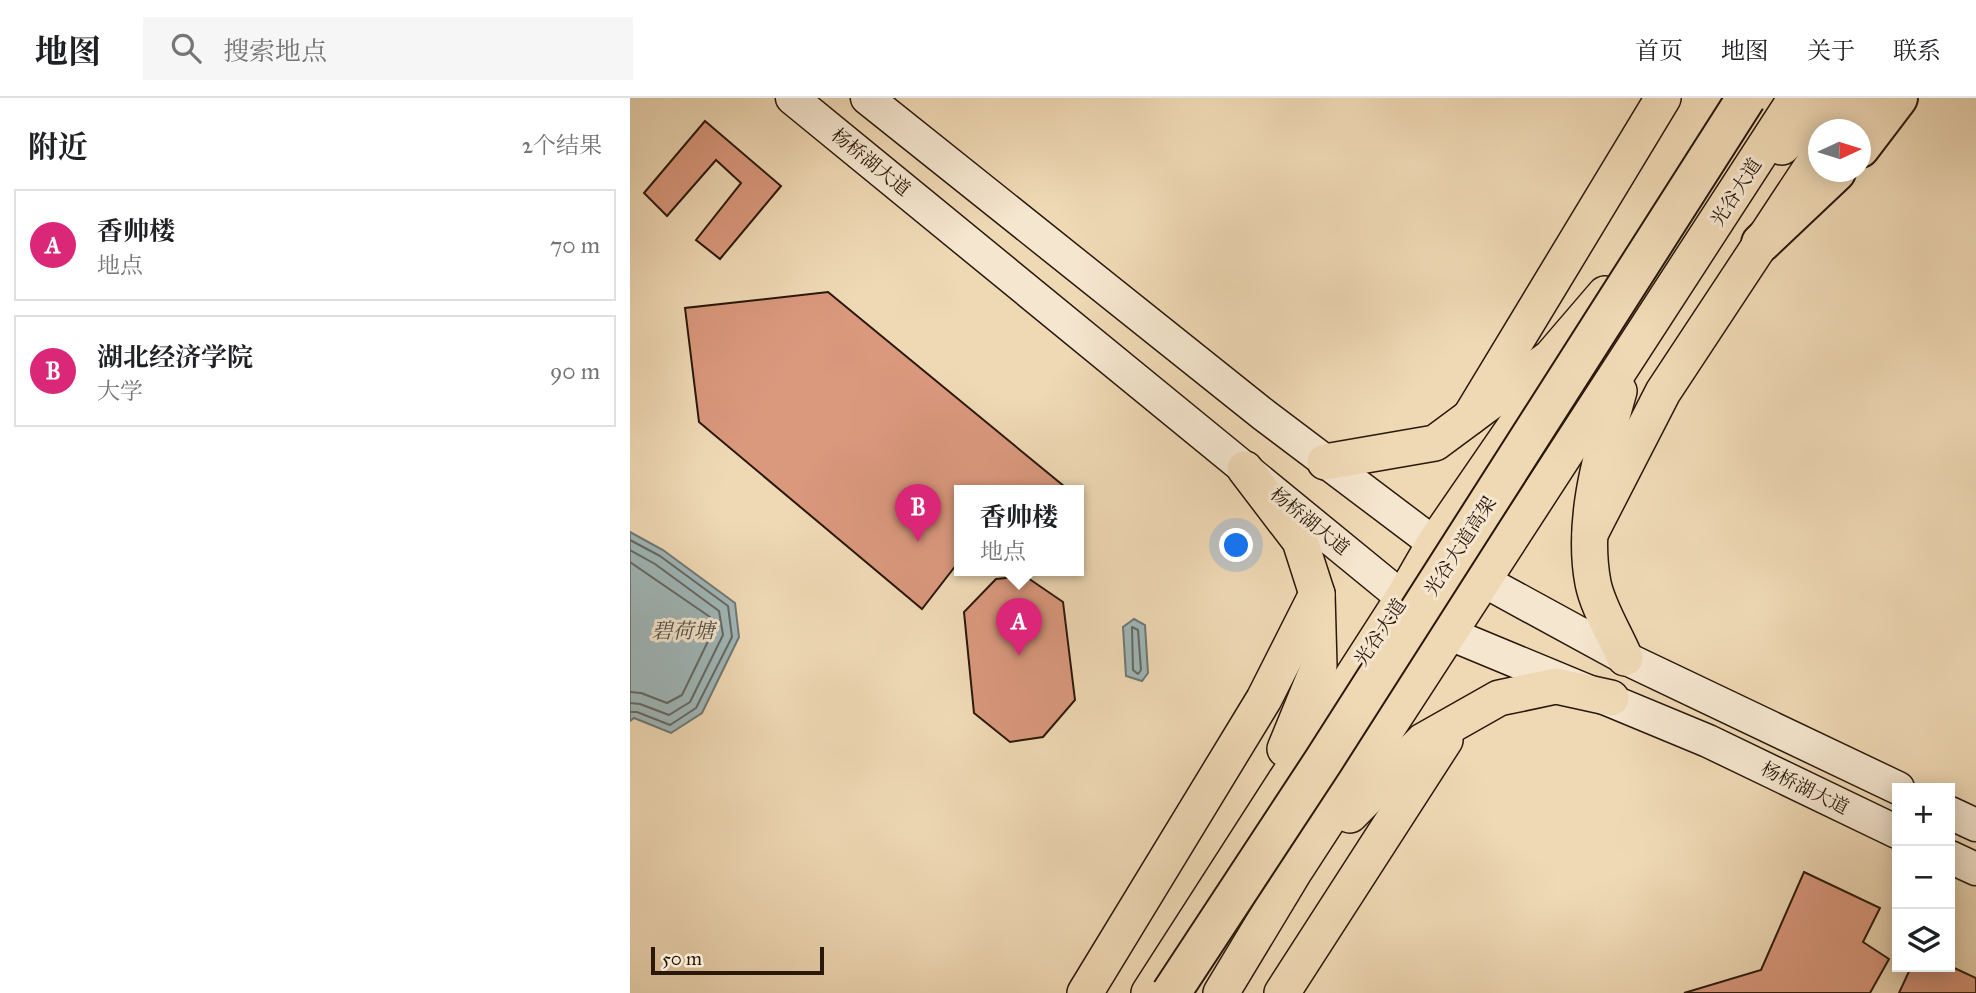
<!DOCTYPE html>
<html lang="zh">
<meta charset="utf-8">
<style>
body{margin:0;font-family:"IM FELL Great Primer","Noto Serif SC",serif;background:#f6f6f6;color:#202124}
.controls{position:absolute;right:21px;bottom:21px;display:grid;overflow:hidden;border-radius:0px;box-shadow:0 4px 18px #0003}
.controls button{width:63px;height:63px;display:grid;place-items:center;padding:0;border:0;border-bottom:2px solid #e0e0e0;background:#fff;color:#202124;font:35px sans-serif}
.compass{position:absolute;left:1178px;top:21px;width:63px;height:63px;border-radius:50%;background:#fff;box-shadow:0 4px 18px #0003;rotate:86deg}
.scale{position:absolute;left:21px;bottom:18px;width:173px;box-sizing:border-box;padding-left:7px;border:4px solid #2a180b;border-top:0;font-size:19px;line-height:24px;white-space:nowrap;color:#2a180b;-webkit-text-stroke:5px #f5e6cf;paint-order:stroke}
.you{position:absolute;left:607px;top:448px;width:24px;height:24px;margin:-18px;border:5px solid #fff;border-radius:50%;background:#1a73e8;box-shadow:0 0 0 10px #1a73e833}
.badge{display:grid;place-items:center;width:46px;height:46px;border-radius:50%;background:#db2777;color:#fff;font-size:23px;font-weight:700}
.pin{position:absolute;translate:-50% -58px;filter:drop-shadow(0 2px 4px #0008)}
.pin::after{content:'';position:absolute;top:37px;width:24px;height:21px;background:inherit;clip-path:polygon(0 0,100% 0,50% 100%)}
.popup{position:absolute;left:324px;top:387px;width:130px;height:91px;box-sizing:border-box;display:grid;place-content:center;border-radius:0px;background:#fff;filter:drop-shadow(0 2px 5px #0005);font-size:23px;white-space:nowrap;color:#757577}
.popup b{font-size:26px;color:#202124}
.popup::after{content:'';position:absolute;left:50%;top:100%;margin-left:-14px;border:14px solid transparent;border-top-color:#fff}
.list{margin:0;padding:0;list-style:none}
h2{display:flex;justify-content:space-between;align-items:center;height:91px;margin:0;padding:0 28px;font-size:30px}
h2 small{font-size:23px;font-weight:400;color:#757577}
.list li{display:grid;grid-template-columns:46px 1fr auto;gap:21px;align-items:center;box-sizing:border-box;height:112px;margin:0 14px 14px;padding:0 14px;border:2px solid #e0e0e0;border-radius:0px}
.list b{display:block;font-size:26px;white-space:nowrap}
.list p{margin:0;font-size:23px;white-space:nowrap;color:#757577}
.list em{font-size:23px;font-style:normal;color:#757577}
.icon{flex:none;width:38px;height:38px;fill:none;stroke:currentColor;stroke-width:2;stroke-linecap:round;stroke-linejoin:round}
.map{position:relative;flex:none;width:1346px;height:895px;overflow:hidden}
header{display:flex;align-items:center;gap:42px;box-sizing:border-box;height:98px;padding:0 35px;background:#fff;border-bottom:2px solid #e0e0e0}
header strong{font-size:33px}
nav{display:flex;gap:38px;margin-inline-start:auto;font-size:24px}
.search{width:490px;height:63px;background:#f6f6f6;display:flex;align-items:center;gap:18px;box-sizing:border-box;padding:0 24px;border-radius:0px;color:#757577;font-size:26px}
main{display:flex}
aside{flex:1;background:#fff}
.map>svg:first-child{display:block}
.water{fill:#9fb7b9;stroke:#707773;stroke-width:2}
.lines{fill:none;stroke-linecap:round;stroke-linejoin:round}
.shore{stroke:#646862;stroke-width:2}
.building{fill:#da987d;stroke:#2a180b;stroke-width:2}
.secondary-casing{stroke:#2a180b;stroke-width:35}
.primary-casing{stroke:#2a180b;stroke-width:38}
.trunk-casing{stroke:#2a180b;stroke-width:42}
.secondary{stroke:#f5e6cf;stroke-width:32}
.primary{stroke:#efd9b5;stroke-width:35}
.trunk{stroke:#efd9b5;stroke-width:38}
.trunk-bridge-casing{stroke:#2a180b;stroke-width:42;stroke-linecap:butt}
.trunk-bridge{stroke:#efd9b5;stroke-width:38}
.labels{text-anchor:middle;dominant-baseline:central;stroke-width:6;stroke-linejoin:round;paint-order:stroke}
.street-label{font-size:19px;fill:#2a180b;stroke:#f5e6cf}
.water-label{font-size:21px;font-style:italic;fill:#535048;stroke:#f5e6cf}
</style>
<header>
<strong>地图</strong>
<div class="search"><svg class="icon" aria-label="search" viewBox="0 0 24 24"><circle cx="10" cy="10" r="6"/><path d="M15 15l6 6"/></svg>搜索地点</div>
<nav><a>首页</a><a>地图</a><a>关于</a><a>联系</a></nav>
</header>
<main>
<aside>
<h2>附近<small>2个结果</small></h2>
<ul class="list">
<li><span class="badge">A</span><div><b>香帅楼</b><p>地点</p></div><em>70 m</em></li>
<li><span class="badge">B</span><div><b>湖北经济学院</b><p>大学</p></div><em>90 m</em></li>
</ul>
</aside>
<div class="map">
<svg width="1346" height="895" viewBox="0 0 1346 895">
<rect width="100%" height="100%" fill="#efd9b5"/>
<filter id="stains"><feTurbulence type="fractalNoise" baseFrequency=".00286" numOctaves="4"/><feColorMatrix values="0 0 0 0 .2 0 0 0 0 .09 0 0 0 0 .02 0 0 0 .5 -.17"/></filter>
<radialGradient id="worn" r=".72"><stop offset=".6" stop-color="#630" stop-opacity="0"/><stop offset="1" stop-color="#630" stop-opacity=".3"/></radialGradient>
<!-- water -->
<g class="water">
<path d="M0,434L33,452L105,505L109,539L72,615L41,635L4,620L0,623Z"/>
<path d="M504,521L515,527L518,575L512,583L496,578L493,529Z"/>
</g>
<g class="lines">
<!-- shore -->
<g class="shore">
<path d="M0,442L30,458L98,508L102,539L66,610L40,627L7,614H0"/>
<path d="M0,452L25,466L89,513L93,537L60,604L39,617L10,606L0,605"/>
<path d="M0,464L80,519L82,535L52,597L37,605L11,595L0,594"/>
<path d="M502,529L508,532L511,572L508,576L503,572Z"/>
</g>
</g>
<!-- building -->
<g class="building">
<path d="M75,23L151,88L90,161L66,142L111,85L86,62L37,118L14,95Z"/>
<path d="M198,194L435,389L433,392H330V462L292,511L69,324L55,210Z"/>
<path d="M395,478L433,504L445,602L413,639L380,644L344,615L334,514L366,481Z"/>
<path d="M1174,774L1250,810L1233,844L1259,861L1240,895H1054L1131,872Z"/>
<path d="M1320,868L1346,880V895H1269L1281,869Z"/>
</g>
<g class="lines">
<defs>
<g id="secondary">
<path d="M162,0L773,500"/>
<path d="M237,0L634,317L854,483L995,560L1268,690"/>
<path d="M820,536L1078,643L1267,734"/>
<path d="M1320,715L1346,727"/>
<path d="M1320,759L1346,771"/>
</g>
<g id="primary">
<path d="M1207,32L1228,0"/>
<path d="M1152,49L1200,0"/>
<path d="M989,293C972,354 951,422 963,485C968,510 985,536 995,560"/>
<path d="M840,319L1033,0"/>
<path d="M695,364L805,345L921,259L975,196"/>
<path d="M615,371L670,443L687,496L689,568L655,651"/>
<path d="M960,436L1033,294L1188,59"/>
<path d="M720,717L793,643L869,600L926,588L981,600"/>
<path d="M455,895L634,601L687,496"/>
<path d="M519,895L773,500L804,446L901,305"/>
<path d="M591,895L664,774L1166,0"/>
<path d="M652,895L815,642"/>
</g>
<g id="trunk">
<path d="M1230,50L1268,0"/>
<path d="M1131,145L1206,74"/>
</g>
</defs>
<!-- secondary casing -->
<use href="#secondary" class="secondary-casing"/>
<!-- primary casing -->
<use href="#primary" class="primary-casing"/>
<!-- trunk casing -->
<use href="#trunk" class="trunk-casing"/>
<!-- secondary -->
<use href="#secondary" class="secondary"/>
<!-- primary -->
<use href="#primary" class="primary"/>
<!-- trunk -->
<use href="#trunk" class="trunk"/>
<defs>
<path id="trunk-bridge" d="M541,895L694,662L1116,0"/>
</defs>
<!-- trunk-bridge casing -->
<use href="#trunk-bridge" class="trunk-bridge-casing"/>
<!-- trunk-bridge -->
<use href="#trunk-bridge" class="trunk-bridge"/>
</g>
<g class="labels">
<!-- street labels -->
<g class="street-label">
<text transform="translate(241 64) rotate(39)">杨桥湖大道</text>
<text transform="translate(1106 94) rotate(-57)">光谷大道</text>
<text transform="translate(680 423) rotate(39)">杨桥湖大道</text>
<text transform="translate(830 448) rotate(-57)">光谷大道高架</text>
<text transform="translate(750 534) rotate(-56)">光谷大道</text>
<text transform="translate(1175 690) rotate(26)">杨桥湖大道</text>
</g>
<!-- water labels -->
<g class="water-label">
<text x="53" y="533">碧荷塘</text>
</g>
</g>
<rect width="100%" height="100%" filter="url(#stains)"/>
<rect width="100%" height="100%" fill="url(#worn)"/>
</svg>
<div class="controls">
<button>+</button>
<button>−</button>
<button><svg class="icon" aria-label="layers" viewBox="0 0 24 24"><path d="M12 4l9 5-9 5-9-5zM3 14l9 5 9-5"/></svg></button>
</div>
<svg class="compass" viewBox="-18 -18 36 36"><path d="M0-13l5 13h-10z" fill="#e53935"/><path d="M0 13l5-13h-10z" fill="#757577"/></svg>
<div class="scale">50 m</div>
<div class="you"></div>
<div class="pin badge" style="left:389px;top:558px">A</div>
<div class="popup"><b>香帅楼</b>地点</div>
<div class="pin badge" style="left:288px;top:444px">B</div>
</div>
</main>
